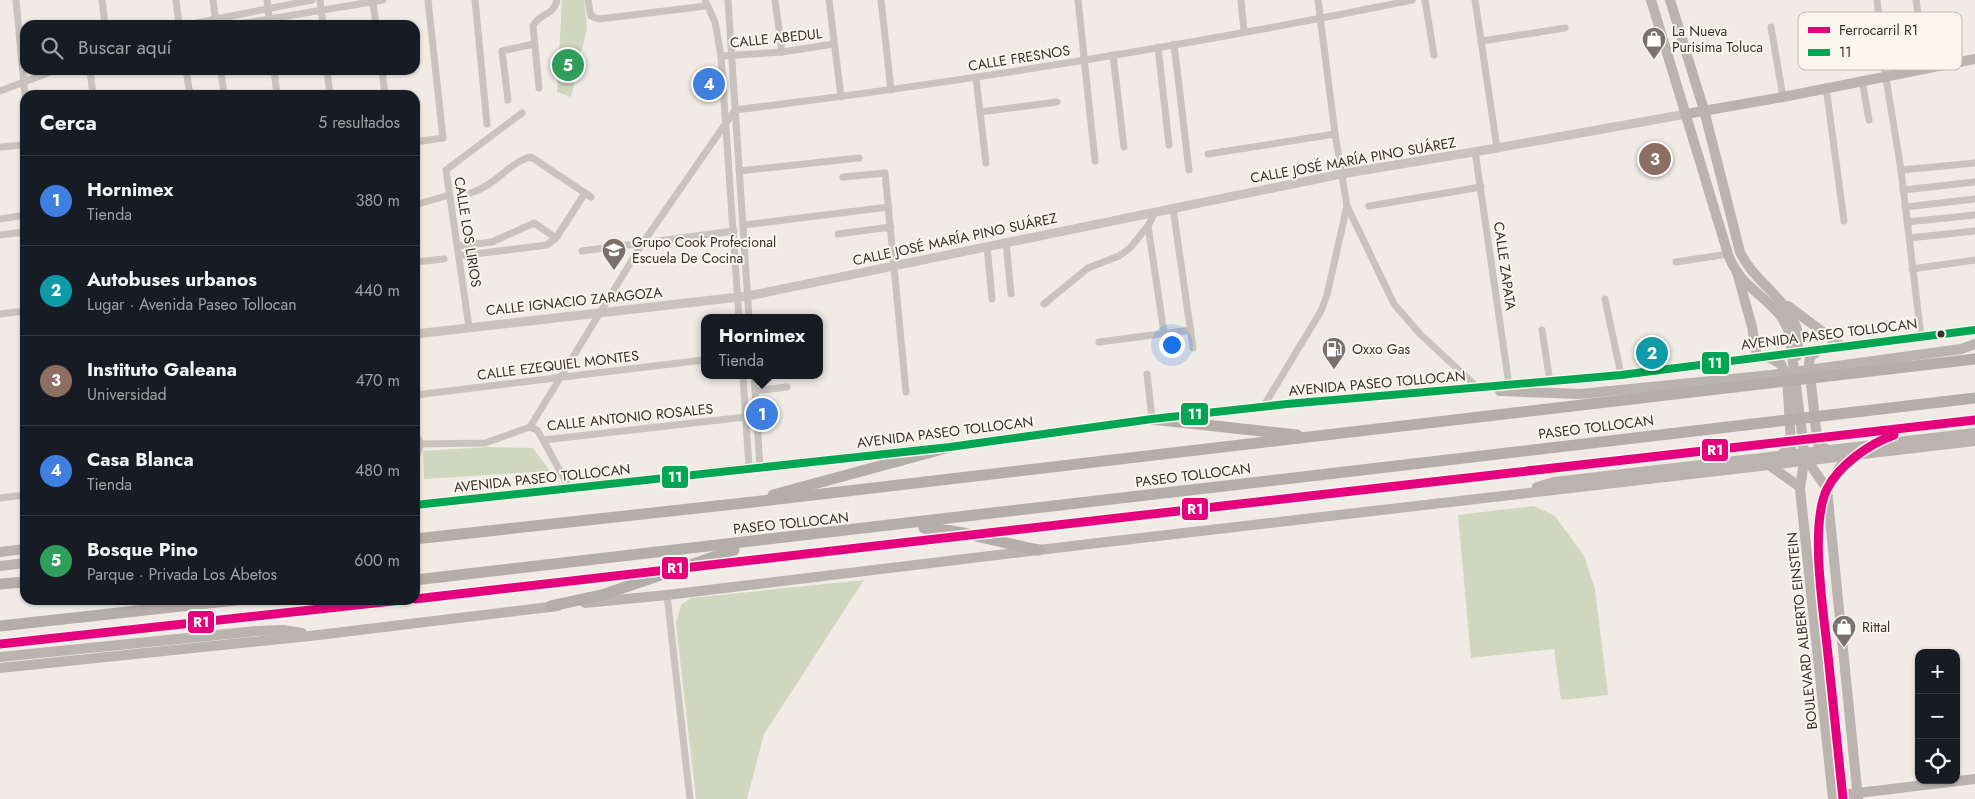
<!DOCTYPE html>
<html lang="es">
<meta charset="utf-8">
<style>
body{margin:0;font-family:Jost,sans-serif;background:#20242c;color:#f1f3f6}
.controls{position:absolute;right:15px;bottom:15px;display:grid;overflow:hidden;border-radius:10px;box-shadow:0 1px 4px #0004}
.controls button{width:45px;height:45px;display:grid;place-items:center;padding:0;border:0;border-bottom:1px solid #363941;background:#171b24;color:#f1f3f6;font:25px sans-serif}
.you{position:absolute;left:1171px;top:344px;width:18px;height:18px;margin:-12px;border:4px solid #fff;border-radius:50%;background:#1a73e8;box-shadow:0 0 0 8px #1a73e833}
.badge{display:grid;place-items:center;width:32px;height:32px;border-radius:50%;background:#7a716c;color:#fff;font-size:16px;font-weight:700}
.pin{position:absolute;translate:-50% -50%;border:2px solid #fff;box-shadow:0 1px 5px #0006}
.popup{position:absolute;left:701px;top:314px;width:122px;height:65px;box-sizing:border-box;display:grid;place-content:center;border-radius:10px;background:#171b24;filter:drop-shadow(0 1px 4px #0005);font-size:16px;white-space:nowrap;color:#9ea1a6}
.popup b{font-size:19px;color:#f1f3f6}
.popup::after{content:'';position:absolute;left:50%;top:100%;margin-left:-10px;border:10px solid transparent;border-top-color:#171b24}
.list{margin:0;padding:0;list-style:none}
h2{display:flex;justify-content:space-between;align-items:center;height:65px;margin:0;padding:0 20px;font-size:21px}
h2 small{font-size:16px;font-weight:400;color:#9ea1a6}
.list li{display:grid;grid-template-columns:32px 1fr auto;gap:15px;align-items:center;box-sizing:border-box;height:90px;padding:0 20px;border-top:1px solid #363941}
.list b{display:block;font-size:19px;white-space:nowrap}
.list p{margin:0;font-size:16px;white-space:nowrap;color:#9ea1a6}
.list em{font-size:16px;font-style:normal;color:#9ea1a6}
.icon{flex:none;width:28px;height:28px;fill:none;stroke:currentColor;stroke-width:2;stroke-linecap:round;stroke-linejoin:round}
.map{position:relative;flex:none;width:1975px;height:799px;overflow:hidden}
.search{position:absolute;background:#171b24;box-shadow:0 1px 4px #0004;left:20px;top:20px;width:400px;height:55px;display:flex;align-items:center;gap:12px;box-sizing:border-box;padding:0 18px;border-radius:15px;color:#9ea1a6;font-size:19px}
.panel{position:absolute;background:#171b24;box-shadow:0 1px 4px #0004;left:20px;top:90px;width:400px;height:515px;border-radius:15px}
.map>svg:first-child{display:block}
.green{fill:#d1d6bf}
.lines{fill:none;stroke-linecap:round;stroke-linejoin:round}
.minor{stroke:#c9c3be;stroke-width:7}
.tertiary{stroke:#c9c3be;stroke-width:9}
.secondary{stroke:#bab3ae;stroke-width:10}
.trunk{stroke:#b4aea8;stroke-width:11}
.bus-1-casing{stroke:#fbf5ee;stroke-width:11}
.bus-1{stroke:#00a651;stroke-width:8}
.rail-1-casing{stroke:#fbf5ee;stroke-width:12}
.rail-1{stroke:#e5007d;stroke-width:9}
.bus-dot{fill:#3b302b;stroke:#fbf5ee;stroke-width:2}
.labels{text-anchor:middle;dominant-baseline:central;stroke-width:4;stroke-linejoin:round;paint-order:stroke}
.poi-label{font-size:14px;fill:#3b302b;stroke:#fbf5ee;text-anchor:start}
.street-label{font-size:14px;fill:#3b302b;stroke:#fbf5ee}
.key{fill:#fbf5ee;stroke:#c1bab4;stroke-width:1}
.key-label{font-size:14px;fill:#3b302b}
.line-badge{stroke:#fbf5ee;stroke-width:2}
.badge-label{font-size:14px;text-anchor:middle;font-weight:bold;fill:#fff}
</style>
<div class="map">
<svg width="1975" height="799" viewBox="0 0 1975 799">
<rect width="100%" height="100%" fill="#f0ebe5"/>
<!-- green -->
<g class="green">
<path d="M562,0H584L587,28L571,97L557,92Z"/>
<path d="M488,447L533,448L550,471L424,479L423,451Z"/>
<path d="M1534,506L1555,516L1584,556L1595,589L1608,695L1561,700L1554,649L1471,658L1458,515Z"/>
<path d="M864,580L764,734L747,799H696L676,624L681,605L691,598Z"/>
</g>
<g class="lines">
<!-- minor -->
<g class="minor">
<path d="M16,0L25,95"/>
<path d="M102,0L105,25"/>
<path d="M176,0L179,25"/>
<path d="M213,0L216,25"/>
<path d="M267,0L270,25"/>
<path d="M320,0L323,25"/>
<path d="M475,0L487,124"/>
<path d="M588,0L591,16L599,19L706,6"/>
<path d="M705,0L715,22L721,56L739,318"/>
<path d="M728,0L749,318"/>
<path d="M775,0L782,52"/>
<path d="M829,0L841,97"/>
<path d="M881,0L891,90"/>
<path d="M1078,0L1095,161"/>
<path d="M1241,0L1244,31"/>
<path d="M1425,0L1434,55"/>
<path d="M1475,0L1497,148"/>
<path d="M1877,0L1884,66L1901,170L1921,337"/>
<path d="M1916,0L1926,68"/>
<path d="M373,2L376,25"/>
<path d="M186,25L312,0"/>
<path d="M233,25L383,0"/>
<path d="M1771,27L1783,97"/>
<path d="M1482,41L1565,28"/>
<path d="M1174,44L1189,170"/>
<path d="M1158,47L1169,145"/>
<path d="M1113,55L1124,147"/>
<path d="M721,56L782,52L834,44"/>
<path d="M90,70L93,95"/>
<path d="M186,70L190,95"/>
<path d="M221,70L224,95"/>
<path d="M274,70L277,95"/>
<path d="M327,70L330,95"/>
<path d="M382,70L385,95"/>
<path d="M976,78L986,163"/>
<path d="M1862,80L1869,120"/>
<path d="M1826,87L1844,221"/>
<path d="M539,88L533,26C539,13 554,16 557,0"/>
<path d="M0,91L56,70"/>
<path d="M508,100L502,51L534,44"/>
<path d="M980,112L1057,102"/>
<path d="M415,142L443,138L428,0"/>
<path d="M0,147L25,145"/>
<path d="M1475,151L1509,385"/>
<path d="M1208,154L1335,134"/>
<path d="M1901,170L1975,163"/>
<path d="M739,171L859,158"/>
<path d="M843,177L885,173L906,392"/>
<path d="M1903,190L1975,182"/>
<path d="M470,193C494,187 512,160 531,157L591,197"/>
<path d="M415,205L449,195"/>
<path d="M1347,206L1394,304L1420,334L1478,388"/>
<path d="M1369,206L1481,187"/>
<path d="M1905,207L1975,199"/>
<path d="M1173,208L1193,348"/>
<path d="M0,219L25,215"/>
<path d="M1907,222L1975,215"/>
<path d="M743,225L889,207"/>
<path d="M1148,226L1164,333"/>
<path d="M838,234L891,227"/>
<path d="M0,235L25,232"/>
<path d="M1909,238L1975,231"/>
<path d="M1006,242L1011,294"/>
<path d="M458,246L492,242L534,223L556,238"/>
<path d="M987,246L992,299"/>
<path d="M582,251L734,231"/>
<path d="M459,256L547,245L556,238L585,193"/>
<path d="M415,262L444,259"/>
<path d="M1676,262L1728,254"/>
<path d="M1912,269L1975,260"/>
<path d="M1605,299L1621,375"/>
<path d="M1044,304L1088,268L1119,256L1130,248L1148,226L1155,212"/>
<path d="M0,314L25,311"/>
<path d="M469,327L446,170L522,113"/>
<path d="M1542,330L1550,382"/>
<path d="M1099,342L1191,330"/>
<path d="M1147,374L1152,419"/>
<path d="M743,375L749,468"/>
<path d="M754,375L760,467"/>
<path d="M755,391L787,387"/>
<path d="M415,395L704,360"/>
<path d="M1263,407L1321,311L1327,295L1347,206L1335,134L1318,0"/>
<path d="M530,427L642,244L735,110C962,82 1188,46 1412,0"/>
<path d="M415,433L421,444"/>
<path d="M543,440L570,489"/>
<path d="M421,444L485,443L530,427L537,430L543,440L746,417"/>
<path d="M415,460L421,444"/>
<path d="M0,498L25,495"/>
<path d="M667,595L690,799"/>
</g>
<!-- tertiary -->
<path class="tertiary" d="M415,334L748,296L1341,174L1497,148L1686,114"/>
<!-- secondary -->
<g class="secondary">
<path d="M1651,0L1728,254C1730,260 1733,266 1737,272C1752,294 1780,305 1789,332L1803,441L1804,461L1800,489L1833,799"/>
<path d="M1670,0L1704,110L1740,252C1755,284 1789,298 1798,333C1800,341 1796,349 1797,356"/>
<path d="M1686,114L1783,97L1975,59"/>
<path d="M1737,272L1752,327L1757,356"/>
<path d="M1788,306L1843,347"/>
<path d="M1820,349L1810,357L1809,364L1817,439L1818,444L1829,451"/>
<path d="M1768,357L1781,364L1787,377L1791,443V447L1781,455"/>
<path d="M1500,391L1580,394L1771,375L1961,349L1975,344"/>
<path d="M943,448L1152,419L1287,404L1621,375L1975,330"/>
<path d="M1807,460L1827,489L1858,799"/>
<path d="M1769,465L1800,487"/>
<path d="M1537,487L1554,482L1975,433"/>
<path d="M1827,489L1840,467L1855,457"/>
<path d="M415,505L928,449"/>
<path d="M0,552L25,549"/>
<path d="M0,566L25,563"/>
<path d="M585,603L667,595L1089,544L1975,441"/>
<path d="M0,657L257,631L283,630L302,633"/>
<path d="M0,668L310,636L558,606"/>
<path d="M1833,796L1975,779"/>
</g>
<!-- trunk -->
<g class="trunk">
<path d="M1152,419L1297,435"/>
<path d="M773,495L950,447"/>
<path d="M924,528C964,530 1000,543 1039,550"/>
<path d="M415,539L753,502L1975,359"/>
<path d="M415,580C935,522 1455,458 1975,398"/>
<path d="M0,584L25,582"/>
<path d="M551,606L602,595L734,550"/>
<path d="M0,626L236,600"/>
</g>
<defs>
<path id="bus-1" d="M415,505L950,447L1152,419L1287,404L1621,375L1975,330"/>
</defs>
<!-- bus-1 casing -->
<use href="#bus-1" class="bus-1-casing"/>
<!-- bus-1 -->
<use href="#bus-1" class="bus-1"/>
<defs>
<g id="rail-1">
<path d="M415,599C935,537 1455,480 1975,420"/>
<path d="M0,644L402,600"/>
<path d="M1843,799C1838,751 1833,703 1828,655C1824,614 1809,526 1827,489C1839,465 1869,444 1894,435"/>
</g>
</defs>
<!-- rail-1 casing -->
<use href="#rail-1" class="rail-1-casing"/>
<!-- rail-1 -->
<use href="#rail-1" class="rail-1"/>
</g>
<!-- icons -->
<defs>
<symbol id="shop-pin" viewBox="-11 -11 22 30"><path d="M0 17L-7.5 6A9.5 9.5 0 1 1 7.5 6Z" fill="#7a716c" stroke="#fbf5ee"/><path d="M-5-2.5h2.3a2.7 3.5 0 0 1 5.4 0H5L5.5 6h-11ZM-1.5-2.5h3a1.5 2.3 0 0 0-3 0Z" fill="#fff"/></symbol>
<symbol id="university-pin" viewBox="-11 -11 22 30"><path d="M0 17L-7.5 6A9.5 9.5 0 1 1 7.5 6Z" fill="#7a716c" stroke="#fbf5ee"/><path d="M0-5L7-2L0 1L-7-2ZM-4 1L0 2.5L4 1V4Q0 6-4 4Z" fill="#fff"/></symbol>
<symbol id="fuel-pin" viewBox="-11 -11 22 30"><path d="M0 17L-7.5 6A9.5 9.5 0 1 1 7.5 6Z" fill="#7a716c" stroke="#fbf5ee"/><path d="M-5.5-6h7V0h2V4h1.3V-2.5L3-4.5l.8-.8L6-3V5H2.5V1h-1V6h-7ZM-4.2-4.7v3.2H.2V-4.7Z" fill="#fff"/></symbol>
</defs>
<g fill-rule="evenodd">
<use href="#shop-pin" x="1640" y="25" width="28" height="38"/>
<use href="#university-pin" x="600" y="236" width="28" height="38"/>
<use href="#fuel-pin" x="1320" y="335" width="28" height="38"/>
<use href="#shop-pin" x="1830" y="613" width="28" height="38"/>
</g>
<!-- markers -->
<circle class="bus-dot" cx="1941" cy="334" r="4.5"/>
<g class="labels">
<!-- poi labels -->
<g class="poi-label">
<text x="1672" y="31">La Nueva<tspan x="1672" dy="16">Purisima Toluca</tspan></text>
<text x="632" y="242">Grupo Cook Profecional<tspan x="632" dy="16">Escuela De Cocina</tspan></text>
<text x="1352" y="349">Oxxo Gas</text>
<text x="1862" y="627">Rittal</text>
</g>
<!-- street labels -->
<g class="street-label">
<text transform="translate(776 38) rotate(-6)">CALLE ABEDUL</text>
<text transform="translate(1019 58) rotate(-9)">CALLE FRESNOS</text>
<text transform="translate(1353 160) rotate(-10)">CALLE JOSÉ MARÍA PINO SUÁREZ</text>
<text transform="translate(468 232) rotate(81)">CALLE LOS LIRIOS</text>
<text transform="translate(955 239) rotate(-12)">CALLE JOSÉ MARÍA PINO SUÁREZ</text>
<text transform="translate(1505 266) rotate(82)">CALLE ZAPATA</text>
<text transform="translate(574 301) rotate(-6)">CALLE IGNACIO ZARAGOZA</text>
<text transform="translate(1829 334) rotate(-7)">AVENIDA PASEO TOLLOCAN</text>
<text transform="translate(558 365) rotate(-7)">CALLE EZEQUIEL MONTES</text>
<text transform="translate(1377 383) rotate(-5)">AVENIDA PASEO TOLLOCAN</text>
<text transform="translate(630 417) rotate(-6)">CALLE ANTONIO ROSALES</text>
<text transform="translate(1596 427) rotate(-7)">PASEO TOLLOCAN</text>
<text transform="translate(945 432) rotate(-7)">AVENIDA PASEO TOLLOCAN</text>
<text transform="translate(1193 475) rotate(-7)">PASEO TOLLOCAN</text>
<text transform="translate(542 478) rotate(-6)">AVENIDA PASEO TOLLOCAN</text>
<text transform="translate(791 523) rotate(-6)">PASEO TOLLOCAN</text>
<text transform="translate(1802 631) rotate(-96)">BOULEVARD ALBERTO EINSTEIN</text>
</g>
</g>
<!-- legend -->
<rect x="1798" y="12" width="164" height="58" rx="8" class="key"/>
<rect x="1808" y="27" width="22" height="6" fill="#e5007d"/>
<rect x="1808" y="49" width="22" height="7" fill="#00a651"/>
<g class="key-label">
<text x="1839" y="35">Ferrocarril R1</text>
<text x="1839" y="57">11</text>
</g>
<g class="line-badge">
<rect x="1701" y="351" width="29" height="24" rx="5" fill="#00a651"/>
<rect x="1180" y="402" width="29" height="24" rx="5" fill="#00a651"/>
<rect x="1701" y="438" width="28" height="24" rx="5" fill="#e5007d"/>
<rect x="661" y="465" width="28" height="24" rx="5" fill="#00a651"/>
<rect x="1181" y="497" width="28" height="24" rx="5" fill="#e5007d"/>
<rect x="661" y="556" width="28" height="24" rx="5" fill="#e5007d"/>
<rect x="187" y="610" width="28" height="24" rx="5" fill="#e5007d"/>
</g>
<g class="badge-label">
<text x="1715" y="368">11</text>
<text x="1195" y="419">11</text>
<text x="1715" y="455">R1</text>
<text x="675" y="482">11</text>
<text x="1195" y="514">R1</text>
<text x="675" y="573">R1</text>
<text x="201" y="627">R1</text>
</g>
</svg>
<div class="controls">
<button>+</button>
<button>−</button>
<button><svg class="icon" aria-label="locate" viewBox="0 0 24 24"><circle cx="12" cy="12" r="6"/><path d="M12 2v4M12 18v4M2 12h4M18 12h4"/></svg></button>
</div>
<div class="you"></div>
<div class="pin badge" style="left:762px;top:414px;background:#3f7fe0">1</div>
<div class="popup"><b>Hornimex</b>Tienda</div>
<div class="pin badge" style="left:1652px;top:353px;background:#0f9aa8">2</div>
<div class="pin badge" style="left:1655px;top:159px;background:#8d6e63">3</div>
<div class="pin badge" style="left:709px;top:84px;background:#3f7fe0">4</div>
<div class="pin badge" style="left:568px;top:65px;background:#2e9e5b">5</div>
<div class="search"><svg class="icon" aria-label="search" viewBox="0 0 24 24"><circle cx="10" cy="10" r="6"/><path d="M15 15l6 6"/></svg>Buscar aquí</div>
<section class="panel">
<h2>Cerca<small>5 resultados</small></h2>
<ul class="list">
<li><span class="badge" style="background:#3f7fe0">1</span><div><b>Hornimex</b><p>Tienda</p></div><em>380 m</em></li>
<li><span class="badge" style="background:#0f9aa8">2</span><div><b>Autobuses urbanos</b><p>Lugar · Avenida Paseo Tollocan</p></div><em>440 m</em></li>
<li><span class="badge" style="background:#8d6e63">3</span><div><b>Instituto Galeana</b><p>Universidad</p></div><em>470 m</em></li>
<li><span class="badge" style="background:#3f7fe0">4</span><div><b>Casa Blanca</b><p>Tienda</p></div><em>480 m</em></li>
<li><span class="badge" style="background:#2e9e5b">5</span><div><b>Bosque Pino</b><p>Parque · Privada Los Abetos</p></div><em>600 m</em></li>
</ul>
</section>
</div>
